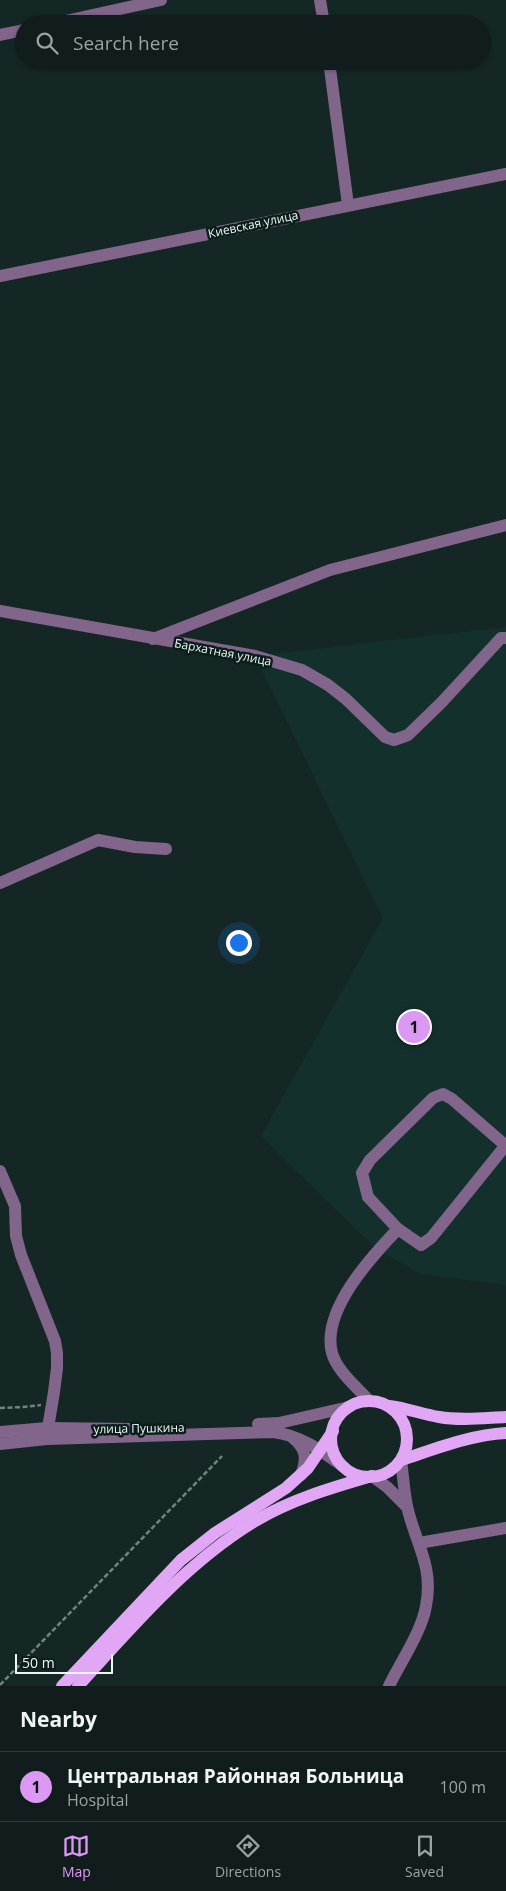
<!DOCTYPE html>
<meta charset="utf-8">
<style>
body{margin:0;font-family:"Open Sans",sans-serif;background:#1e2a29;color:#f1f3f6}
.scale{position:absolute;left:15px;bottom:12px;width:98px;box-sizing:border-box;padding-left:5px;border:2px solid #ecf7f5;border-top:0;font-size:14px;line-height:18px;white-space:nowrap;color:#ecf7f5;-webkit-text-stroke:4px #0b1e1b;paint-order:stroke}
.you{position:absolute;left:238px;top:942px;width:18px;height:18px;margin:-12px;border:4px solid #fff;border-radius:50%;background:#1a73e8;box-shadow:0 0 0 8px #1a73e833}
.badge{display:grid;place-items:center;width:32px;height:32px;border-radius:50%;background:#dc99f4;color:#111;font-size:16px;font-weight:700}
.pin{position:absolute;translate:-50% -50%;border:2px solid #fff;box-shadow:0 1px 5px #0006}
.list{margin:0;padding:0;list-style:none}
h2{display:flex;justify-content:space-between;align-items:center;height:65px;margin:0;padding:0 20px;font-size:21px}
h2 small{font-size:16px;font-weight:400;color:#9ca2a3}
.list li{display:grid;grid-template-columns:32px 1fr auto;gap:15px;align-items:center;box-sizing:border-box;height:70px;padding:0 20px;border-top:1px solid #303b3b}
.list b{display:block;font-size:19px;white-space:nowrap}
.list p{margin:0;font-size:16px;white-space:nowrap;color:#9ca2a3}
.list em{font-size:16px;font-style:normal;color:#9ca2a3}
.icon{flex:none;width:28px;height:28px;fill:none;stroke:currentColor;stroke-width:2;stroke-linecap:round;stroke-linejoin:round}
.map{position:relative;flex:none;width:506px;height:1686px;overflow:hidden}
.search{position:absolute;background:#101d1c;box-shadow:0 1px 4px #0004;left:15px;right:15px;top:15px;height:55px;display:flex;align-items:center;gap:12px;box-sizing:border-box;padding:0 18px;border-radius:28px;color:#9ca2a3;font-size:19px}
.sheet{height:135px;background:#101d1c}
nav{display:flex;justify-content:space-around;align-items:center;box-sizing:border-box;height:70px;border-top:1px solid #303b3b;background:#101d1c;font-size:14px;color:#9ca2a3}
nav a{display:grid;justify-items:center;gap:2px}
nav .on{color:#dc99f4}
.map>svg:first-child{display:block}
.built{fill:#14302d}
.lines{fill:none;stroke-linecap:round;stroke-linejoin:round}
.path{stroke:#738280;stroke-width:2.5;stroke-dasharray:5 2.5;stroke-linecap:butt}
.minor{stroke:#81658b;stroke-width:12}
.major{stroke:#e1a7f5;stroke-width:12}
.labels{text-anchor:middle;dominant-baseline:central;stroke-width:5;stroke-linejoin:round;paint-order:stroke}
.street-label{font-size:12px;fill:#ecf7f5;stroke:#0b1e1b}
</style>
<div class="map">
<svg width="506" height="1686" viewBox="0 0 506 1686">
<rect width="100%" height="100%" fill="#152725"/>
<!-- built -->
<path class="built" d="M506,627V1285L420,1274L378,1250L329,1203L261,1136L383,918L255,656Z"/>
<g class="lines">
<!-- path -->
<g class="path">
<path d="M0,1408L23,1407L41,1405"/>
<path d="M0,1685L222,1456"/>
</g>
<!-- minor -->
<g class="minor">
<path d="M320,0L324,24"/>
<path d="M52,24L161,0"/>
<path d="M0,35L24,30"/>
<path d="M329,61L348,205"/>
<path d="M0,276L506,174"/>
<path d="M0,611L255,656L302,670L328,685L346,699L385,737L394,740L408,735L441,703L501,638H506"/>
<path d="M153,639L330,570L506,525"/>
<path d="M0,883L98,840L135,847L166,849"/>
<path d="M0,1171L15,1206L16,1236L21,1255L55,1341L57,1353V1368L54,1392L47,1434"/>
<path d="M398,1229L368,1197L362,1173L370,1160L433,1098L443,1094L452,1099L505,1145"/>
<path d="M369,1401C357,1387 337,1371 332,1353C321,1311 371,1257 398,1229L421,1245L431,1238L506,1145"/>
<path d="M258,1424L279,1423L349,1407"/>
<path d="M0,1432L47,1428L131,1429"/>
<path d="M293,1438C307,1449 307,1460 301,1475"/>
<path d="M0,1444L47,1439L273,1432C300,1435 322,1451 344,1467"/>
<path d="M372,1476L387,1487L407,1507"/>
<path d="M419,1543L506,1528"/>
<path d="M389,1686C400,1663 422,1631 426,1606C434,1565 415,1543 407,1506C404,1491 403,1475 401,1460"/>
</g>
<!-- major -->
<g class="major">
<circle cx="369" cy="1439" r="38"/>
<path d="M389,1406C406,1408 422,1414 439,1417C461,1421 484,1418 506,1417"/>
<path d="M401,1460C435,1449 470,1435 506,1433"/>
<path d="M62,1686L181,1560L215,1533L286,1488L308,1468L333,1431"/>
<path d="M78,1686C131,1628 184,1565 252,1523C289,1500 331,1488 372,1476"/>
</g>
</g>
<g class="labels">
<!-- street labels -->
<g class="street-label">
<text transform="translate(253 224) rotate(-12)">Киевская улица</text>
<text transform="translate(223 652) rotate(11)">Бархатная улица</text>
<text transform="translate(139 1428) rotate(-1)">улица Пушкина</text>
</g>
</g>
</svg>
<div class="scale">50 m</div>
<div class="you"></div>
<div class="pin badge" style="left:414px;top:1027px">1</div>
<div class="search"><svg class="icon" aria-label="search" viewBox="0 0 24 24"><circle cx="10" cy="10" r="6"/><path d="M15 15l6 6"/></svg>Search here</div>
</div>
<section class="sheet">
<h2>Nearby<small></small></h2>
<ul class="list">
<li><span class="badge">1</span><div><b>Центральная Районная Больница</b><p>Hospital</p></div><em>100 m</em></li>
</ul>
</section>
<nav>
<a class="on"><svg class="icon" aria-label="map" viewBox="0 0 24 24"><path d="M3 6l6-2 6 2 6-2v14l-6 2-6-2-6 2zM9 4v14M15 6v14"/></svg>Map</a>
<a><svg class="icon" aria-label="directions" viewBox="0 0 24 24"><path d="M12 3l9 9-9 9-9-9zM9 14v-3h6M13 9l2 2-2 2"/></svg>Directions</a>
<a><svg class="icon" aria-label="saved" viewBox="0 0 24 24"><path d="M7 4h10v16l-5-4-5 4z"/></svg>Saved</a>
</nav>
